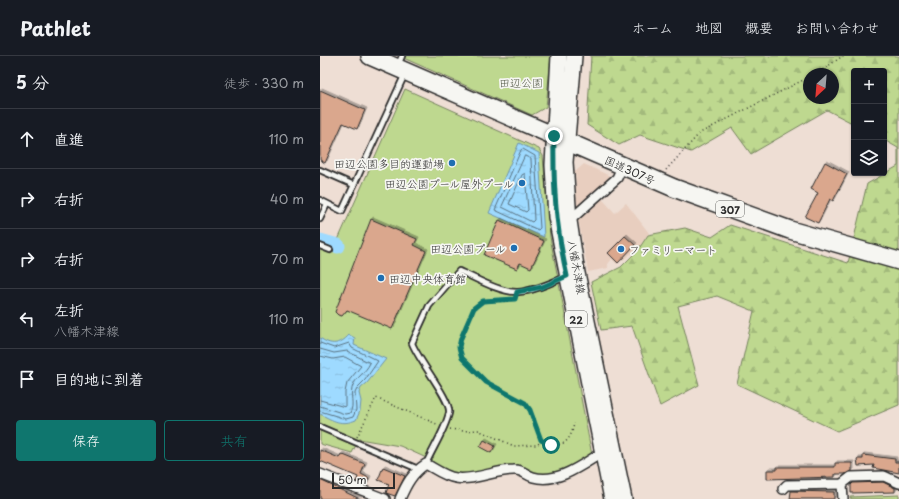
<!DOCTYPE html>
<html lang="ja">
<meta charset="utf-8">
<style>
body{margin:0;font-family:"Playpen Sans","Klee One",sans-serif;background:#242831;color:#f1f3f6}
.controls{position:absolute;right:12px;top:12px;display:grid;overflow:hidden;border-radius:4px;box-shadow:0 1px 3px #0004}
.controls button{width:36px;height:36px;display:grid;place-items:center;padding:0;border:0;border-bottom:1px solid #363941;background:#171b24;color:#f1f3f6;font:20px sans-serif}
.compass{position:absolute;left:483px;top:12px;width:36px;height:36px;border-radius:50%;background:#171b24;box-shadow:0 1px 3px #0004;rotate:206deg}
.scale{position:absolute;left:12px;bottom:10px;width:63px;box-sizing:border-box;padding-left:4px;border:2px solid #2b2b2b;border-top:0;font-size:11px;line-height:14px;white-space:nowrap;color:#2b2b2b;-webkit-text-stroke:3px #f6f6f2;paint-order:stroke}
.stop{position:absolute;width:12px;height:12px;margin:-9px;border:3px solid #0f766e;border-radius:50%;background:#fff}
.stop.end{background:#0f766e;border-color:#fff;box-shadow:0 1px 4px #0008}
.list{margin:0;padding:0;list-style:none}
h2{display:flex;justify-content:space-between;align-items:center;height:52px;margin:0;padding:0 16px;font-size:17px}
h2 small{font-size:13px;font-weight:400;color:#9ea1a6}
.list li{display:grid;grid-template-columns:26px 1fr auto;gap:12px;align-items:center;box-sizing:border-box;height:60px;padding:0 16px;border-top:1px solid #363941}
.list b{display:block;font-size:15px;white-space:nowrap}
.list p{margin:0;font-size:13px;white-space:nowrap;color:#9ea1a6}
.list em{font-size:13px;font-style:normal;color:#9ea1a6}
.actions{display:flex;gap:8px;padding:12px 16px}
.actions a{flex:1;padding:9px 0;border:1px solid #0f766e;border-radius:4px;text-align:center;font-size:14px;color:#0f766e}
.actions .main{background:#0f766e;color:#fff}
.icon{flex:none;width:22px;height:22px;fill:none;stroke:currentColor;stroke-width:2;stroke-linecap:round;stroke-linejoin:round}
.map{position:relative;flex:none;width:579px;height:443px;overflow:hidden}
header{display:flex;align-items:center;gap:24px;box-sizing:border-box;height:56px;padding:0 20px;background:#171b24;border-bottom:1px solid #363941}
header strong{font-size:19px}
nav{display:flex;gap:22px;margin-inline-start:auto;font-size:14px}
main{display:flex}
aside{flex:1;background:#171b24}
.map>svg:first-child{display:block}
.built{fill:#e8cebf}
.forest{fill:url(#forest-firs);stroke:#74825d;fill-rule:evenodd}
.park{fill:#bed88f;stroke:#74825d}
.water{fill:url(#water-ripples);stroke:#7094aa}
.lines{fill:none;stroke-linecap:round;stroke-linejoin:round}
.shore{stroke:#597180;stroke-width:1}
.river{stroke:#9edaff;stroke-width:15}
.building{fill:#daa78d;stroke:#2b2b2b;filter:url(#shadow)}
.lane-casing{stroke:#2b2b2b;stroke-width:8}
.street-casing{stroke:#2b2b2b;stroke-width:12}
.primary-casing{stroke:#2b2b2b;stroke-width:18}
.highway-casing{stroke:#2b2b2b;stroke-width:20}
.path{stroke:#2b2b2b;stroke-width:1.5;stroke-dasharray:1 3;stroke-linecap:butt}
.lane{stroke:#f6f6f2;stroke-width:4.5}
.street{stroke:#f6f6f2;stroke-width:9}
.primary{stroke:#f6f6f2;stroke-width:15}
.highway{stroke:#f6f6f2;stroke-width:17}
.route{stroke:#0f766e;stroke-width:5}
.poi-dot{fill:#1f6fb2;stroke:#f6f6f2;stroke-width:1.5}
.labels{text-anchor:middle;dominant-baseline:central;stroke-width:3.5;stroke-linejoin:round;paint-order:stroke}
.shield{fill:#f6f6f2;stroke:#686867;stroke-width:1}
.shield-label{font-size:10px;font-weight:bold;fill:#2b2b2b}
.park-label{font-size:11px;fill:#505644;stroke:#f6f6f2}
.poi-label{font-size:11px;fill:#2b2b2b;stroke:#f6f6f2;text-anchor:end}
.street-label{font-size:11px;fill:#2b2b2b;stroke:#f6f6f2}
</style>
<header>
<strong>Pathlet</strong>
<nav><a>ホーム</a><a>地図</a><a>概要</a><a>お問い合わせ</a></nav>
</header>
<main>
<aside>
<h2>5 分<small>徒歩 · 330 m</small></h2>
<ul class="list">
<li><svg class="icon" aria-label="ahead" viewBox="0 0 24 24"><path d="M12 20V5M6 11l6-6 6 6"/></svg><div><b>直進</b></div><em>110 m</em></li>
<li><svg class="icon" aria-label="right" viewBox="0 0 24 24"><path d="M7 20v-9h11M14 6l5 5-5 5"/></svg><div><b>右折</b></div><em>40 m</em></li>
<li><svg class="icon" aria-label="right" viewBox="0 0 24 24"><path d="M7 20v-9h11M14 6l5 5-5 5"/></svg><div><b>右折</b></div><em>70 m</em></li>
<li><svg class="icon" aria-label="left" viewBox="0 0 24 24"><path d="M17 20v-9H6M10 6l-5 5 5 5"/></svg><div><b>左折</b><p>八幡木津線</p></div><em>110 m</em></li>
<li><svg class="icon" aria-label="arrive" viewBox="0 0 24 24"><path d="M6 21V4h12l-3 4 3 4H6"/></svg><div><b>目的地に到着</b></div></li>
</ul>
<div class="actions"><a class="main">保存</a><a>共有</a></div>
</aside>
<div class="map">
<svg width="579" height="443" viewBox="0 0 579 443">
<defs>
<pattern id="forest-firs" width="22" height="20" patternUnits="userSpaceOnUse"><rect width="22" height="20" fill="#bed88f"/><path d="M5 1l3.5 6h-7zM16 11l3.5 6h-7z" fill="#a3ba7c"/></pattern>
<pattern id="water-ripples" width="26" height="14" patternUnits="userSpaceOnUse"><rect width="26" height="14" fill="#9edaff"/><path d="M2 4q2-2 4 0t4 0M15 11q2-2 4 0t4 0" fill="none" stroke="#88bbdb"/></pattern>
<filter id="shadow"><feDropShadow dx="2" dy="-2" stdDeviation="0" flood-color="#0004"/></filter>
</defs>
<rect width="100%" height="100%" fill="#eeded4"/>
<filter id="ink" filterUnits="userSpaceOnUse"><feTurbulence type="fractalNoise" baseFrequency=".025" numOctaves="2"/><feDisplacementMap in="SourceGraphic" scale="8" xChannelSelector="R" yChannelSelector="G"/><feConvolveMatrix kernelMatrix="1 2 1 2 8 2 1 2 1" color-interpolation-filters="sRGB"/></filter>
<g filter="url(#ink)">
<!-- built -->
<path class="built" d="M264,108L292,121L275,135L295,157L306,147L329,177L318,193L297,208L292,203L288,208V212L268,216L258,162L255,116Z"/>
<!-- forest -->
<path class="forest" d="M271,0H579V349L517,375L417,328L434,255L397,240L358,250L379,329L340,350L312,270L281,274L271,226L301,211L318,194L328,179L365,172L392,181L410,169L528,207L547,128L578,110V92L564,84V15H534V68L507,54L431,98L412,72L371,96L320,79L299,89L267,69ZM489,18H513V42H489Z"/>
<!-- park -->
<g class="park">
<path d="M79,0H231L226,51L212,59Z"/>
<path d="M85,33L219,93L223,100L230,181L272,399L247,414L234,418L137,420L112,409L113,405L80,390L39,383L32,397L0,388V187L14,193Z"/>
<path d="M579,439V443H531L530,441Z"/>
</g>
<!-- water -->
<g class="water">
<path d="M199,87L219,97L224,181L169,157Z"/>
<path d="M29,279L35,282L34,289L66,303L47,327L41,332L39,337L41,345L40,355L36,364C21,370 14,365 0,358V282C11,290 20,289 29,279Z"/>
</g>
<g class="lines">
<!-- shore -->
<g class="shore">
<path d="M203,93L215,100L220,172L218,174L175,154L201,94Z"/>
<path d="M205,100L211,103L214,164L212,166L182,151Z"/>
<path d="M205,118L208,154L206,156L189,148L202,119Z"/>
<path d="M0,287L14,292L29,287L32,292L58,305L45,324L38,331L35,337L36,354L33,361L26,363L0,355"/>
<path d="M0,293L14,297L27,295L50,307C46,316 36,322 33,329C29,339 35,348 30,357L25,358L0,350"/>
<path d="M0,300L13,303L25,301L41,310L27,327L25,336V351L0,344"/>
</g>
<!-- river -->
<path class="river" d="M0,185L18,190"/>
</g>
<!-- building -->
<g class="building">
<path d="M0,34L45,54L37,73L23,67L5,107L0,104Z"/>
<path d="M505,106L527,118L513,145L510,143L498,167L485,161L498,137L491,133Z"/>
<path d="M51,163L97,183L94,189L106,195L72,273L27,254L22,260L18,259L15,256Z"/>
<path d="M179,164L224,185L211,212L200,207L197,213L164,199Z"/>
<path d="M305,180L315,189L298,207L288,197Z"/>
<path d="M164,384L175,390L171,397L160,391Z"/>
<path d="M0,394L19,402L21,398L45,408L41,418L49,422L46,429L36,426L38,421L0,405Z"/>
<path d="M543,399L575,403V406H579V417L553,412L554,409L538,410L537,403H543Z"/>
<path d="M515,407H532V415L525,418H515V421L447,423V414H457V411H515Z"/>
<path d="M63,411L85,420L75,440L66,437L69,428L58,424Z"/>
<path d="M0,424L21,434L40,443H0Z"/>
<path d="M563,426L575,432V436L531,437V429L533,427Z"/>
<path d="M471,435L514,436V443H470Z"/>
</g>
<g class="lines">
<defs>
<g id="lane">
<path d="M78,9L82,0"/>
<path d="M0,114L34,129"/>
<path d="M0,144L22,155L85,18"/>
<path d="M0,163L7,148"/>
<path d="M0,190L10,194"/>
<path d="M0,371L98,413"/>
<path d="M106,408C113,392 125,374 129,357C132,345 98,304 92,287L109,250L139,215C155,222 181,237 198,236C214,235 230,227 245,221"/>
</g>
<g id="street">
<path d="M249,165L297,122L302,111"/>
<path d="M0,418L65,443"/>
<path d="M522,428L523,443"/>
<path d="M463,433L467,429L522,428L531,421L564,420L579,427"/>
<path d="M80,443C86,429 92,417 106,408C115,413 126,421 136,422C155,425 175,414 194,414C202,413 206,419 213,421C239,428 263,408 283,396"/>
</g>
<g id="primary">
<path d="M239,0L233,109L236,161L292,443"/>
<path d="M254,0L245,106L249,165L257,217L304,443"/>
</g>
<path id="highway" d="M50,0L354,132L470,174L579,205"/>
</defs>
<!-- lane casing -->
<use href="#lane" class="lane-casing"/>
<!-- street casing -->
<use href="#street" class="street-casing"/>
<!-- primary casing -->
<use href="#primary" class="primary-casing"/>
<!-- highway casing -->
<use href="#highway" class="highway-casing"/>
<!-- path -->
<g class="path">
<path d="M496,18L523,0"/>
<path d="M346,114L380,77L489,21"/>
<path d="M196,242L190,245H163L154,252L141,282L139,291L142,302L166,326L205,347L210,354L221,384C239,394 251,388 254,367"/>
<path d="M130,373L143,375L158,374L194,390L216,389L223,385"/>
<path d="M37,381L56,342L119,369"/>
</g>
<!-- lane -->
<use href="#lane" class="lane"/>
<!-- street -->
<use href="#street" class="street"/>
<!-- primary -->
<use href="#primary" class="primary"/>
<!-- highway -->
<use href="#highway" class="highway"/>
</g>
</g>
<g class="lines" filter="url(#ink)">
<!-- route -->
<path class="route" d="M231,389L221,384L210,354L205,347L166,326L142,302L139,291L141,282L154,252L163,245L195,243L197,236L222,231L247,220C236,171 233,131 234,80"/>
</g>
<!-- markers -->
<g class="poi-dot">
<circle cx="132" cy="107" r="4"/>
<circle cx="202" cy="127" r="4"/>
<circle cx="194" cy="192" r="4"/>
<circle cx="301" cy="193" r="4"/>
<circle cx="61" cy="222" r="4"/>
</g>
<g class="labels">
<!-- shield labels -->
<g class="shield">
<rect x="396" y="145" width="28" height="16" rx="3"/>
<rect x="245" y="255" width="22" height="16" rx="3"/>
</g>
<g class="shield-label">
<text x="410" y="153">307</text>
<text x="256" y="263">22</text>
</g>
<!-- park labels -->
<g class="park-label">
<text x="201" y="26">田辺公園</text>
</g>
<!-- poi labels -->
<g class="poi-label">
<text x="124" y="107">田辺公園多目的運動場</text>
<text x="194" y="127">田辺公園プール屋外プール</text>
<text x="186" y="192">田辺公園プール</text>
<text x="309" y="193" text-anchor="start">ファミリーマート</text>
<text x="69" y="222" text-anchor="start">田辺中央体育館</text>
</g>
<!-- street labels -->
<g class="street-label">
<text transform="translate(310 114) rotate(24)">国道307号</text>
<text transform="translate(257 211) rotate(80)">八幡木津線</text>
</g>
</g>
</svg>
<div class="controls">
<button>+</button>
<button>−</button>
<button><svg class="icon" aria-label="layers" viewBox="0 0 24 24"><path d="M12 4l9 5-9 5-9-5zM3 14l9 5 9-5"/></svg></button>
</div>
<svg class="compass" viewBox="-18 -18 36 36"><path d="M0-13l5 13h-10z" fill="#e53935"/><path d="M0 13l5-13h-10z" fill="#9ea1a6"/></svg>
<div class="scale">50 m</div>
<div class="stop" style="left:231px;top:389px"></div>
<div class="stop end" style="left:234px;top:80px"></div>
</div>
</main>
